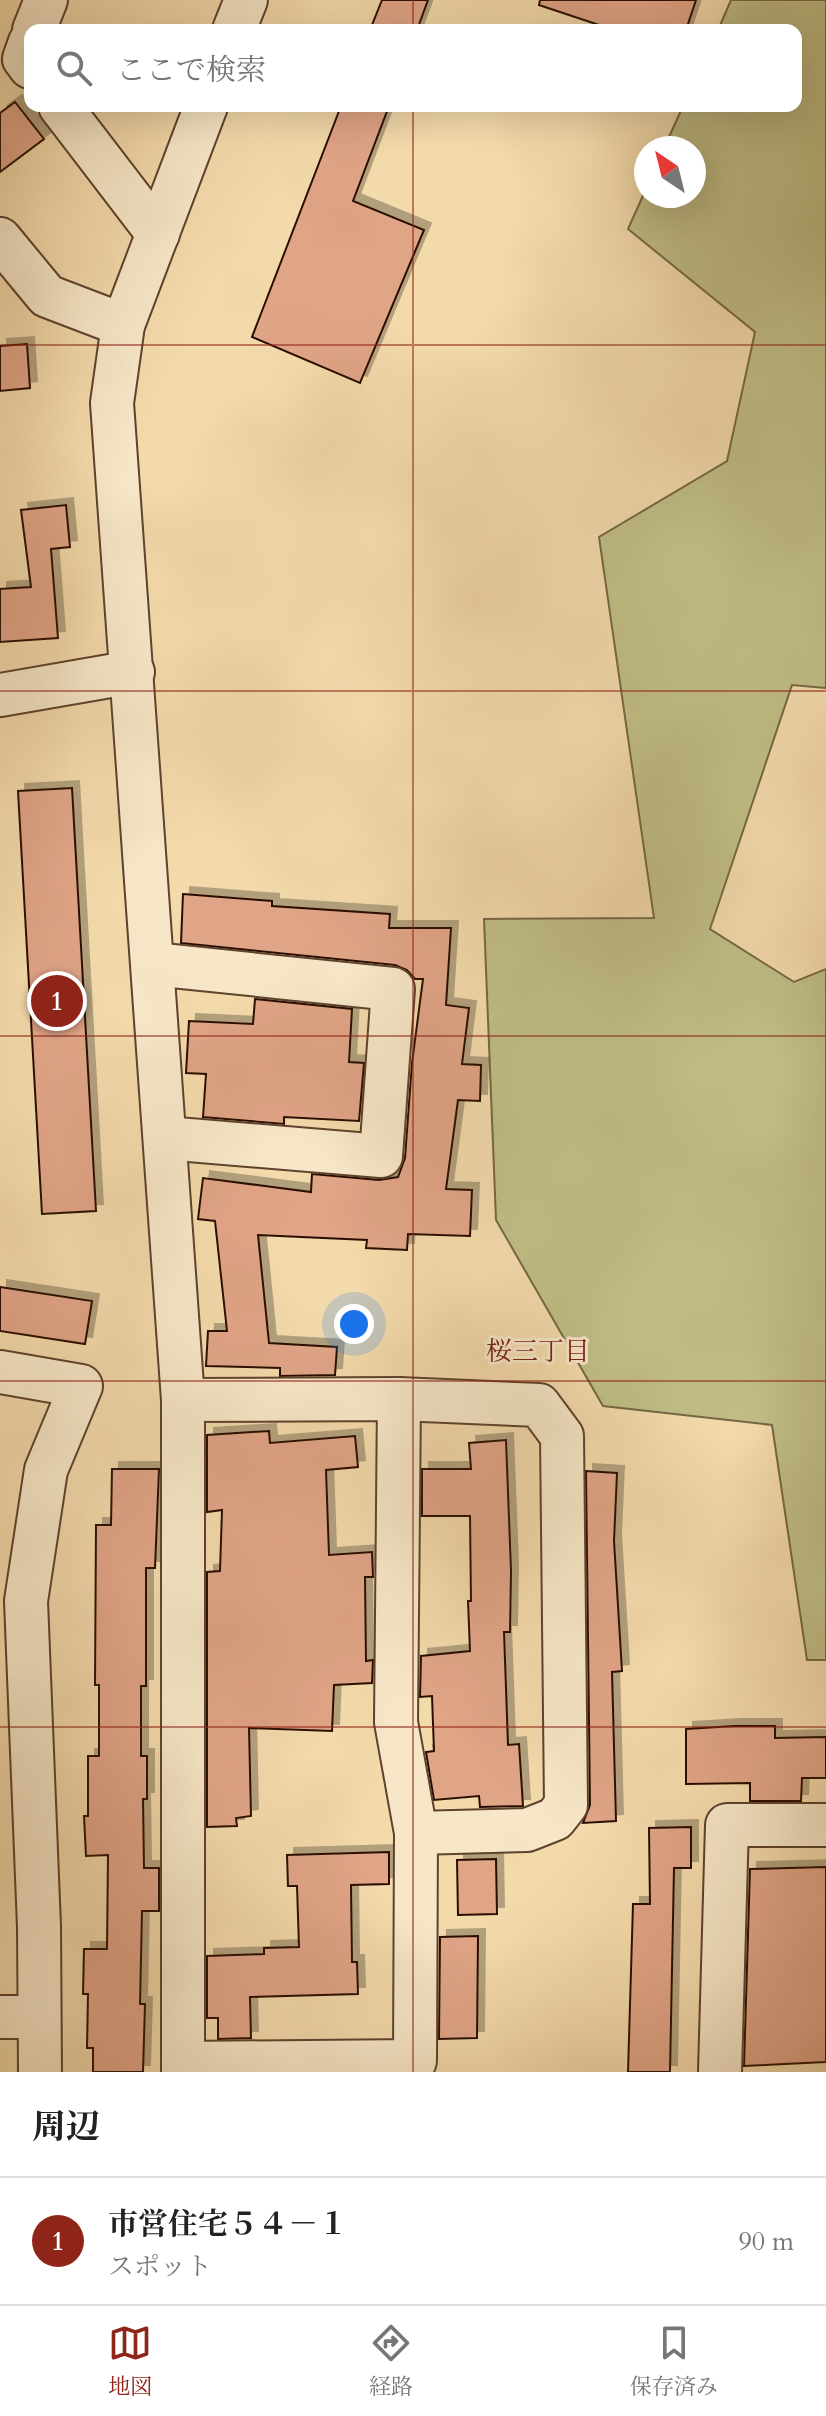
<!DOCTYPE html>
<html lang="ja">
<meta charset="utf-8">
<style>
body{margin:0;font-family:Cardo,"Noto Serif JP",serif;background:#f2f2f2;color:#222}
.compass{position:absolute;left:634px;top:136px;width:72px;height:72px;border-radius:50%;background:#fff;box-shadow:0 8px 32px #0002;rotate:325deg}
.you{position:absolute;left:354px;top:1324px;width:28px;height:28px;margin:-20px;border:6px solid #fff;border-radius:50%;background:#1a73e8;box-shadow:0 0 0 12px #1a73e833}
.badge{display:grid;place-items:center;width:52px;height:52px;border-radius:50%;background:#8f2418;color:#fff;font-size:26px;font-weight:700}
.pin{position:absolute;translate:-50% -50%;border:4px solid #fff;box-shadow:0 2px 8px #0006}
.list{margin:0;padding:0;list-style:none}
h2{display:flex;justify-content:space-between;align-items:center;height:104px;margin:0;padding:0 32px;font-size:34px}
h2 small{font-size:26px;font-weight:400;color:#767676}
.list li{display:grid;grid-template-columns:52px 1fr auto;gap:24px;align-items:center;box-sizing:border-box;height:128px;padding:0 32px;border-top:2px solid #e0e0e0}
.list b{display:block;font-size:30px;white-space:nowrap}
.list p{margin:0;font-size:26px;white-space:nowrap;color:#767676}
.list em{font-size:26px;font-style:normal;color:#767676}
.icon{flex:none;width:44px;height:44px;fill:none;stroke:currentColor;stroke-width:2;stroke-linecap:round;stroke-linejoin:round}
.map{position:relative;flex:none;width:826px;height:2072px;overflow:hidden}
.search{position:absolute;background:#fff;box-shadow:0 8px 32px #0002;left:24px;right:24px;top:24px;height:88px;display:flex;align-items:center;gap:20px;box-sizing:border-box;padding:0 28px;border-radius:16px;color:#767676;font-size:30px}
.sheet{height:232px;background:#fff}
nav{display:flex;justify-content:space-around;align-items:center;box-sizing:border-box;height:112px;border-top:2px solid #e0e0e0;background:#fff;font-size:22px;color:#767676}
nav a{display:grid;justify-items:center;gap:4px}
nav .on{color:#8f2418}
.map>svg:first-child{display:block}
.green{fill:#c0be86;stroke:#766744;stroke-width:2}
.building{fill:#e0a487;stroke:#2b1003;stroke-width:2;filter:url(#shadow)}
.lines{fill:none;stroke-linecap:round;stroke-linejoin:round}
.minor-casing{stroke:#5d422d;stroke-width:46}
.minor{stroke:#f7e7c8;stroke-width:42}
.grid{fill:none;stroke:#8f2418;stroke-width:2;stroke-opacity:0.55}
.labels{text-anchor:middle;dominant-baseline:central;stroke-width:6;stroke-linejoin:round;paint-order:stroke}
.neighbourhood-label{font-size:26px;fill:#7a1f14;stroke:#f7e7c8}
</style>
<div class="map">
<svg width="826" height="2072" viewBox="0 0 826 2072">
<defs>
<filter id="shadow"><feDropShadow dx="7" dy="-7" stdDeviation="0" flood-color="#0004"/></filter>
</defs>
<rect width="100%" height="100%" fill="#f3daab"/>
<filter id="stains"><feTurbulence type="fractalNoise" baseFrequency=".0025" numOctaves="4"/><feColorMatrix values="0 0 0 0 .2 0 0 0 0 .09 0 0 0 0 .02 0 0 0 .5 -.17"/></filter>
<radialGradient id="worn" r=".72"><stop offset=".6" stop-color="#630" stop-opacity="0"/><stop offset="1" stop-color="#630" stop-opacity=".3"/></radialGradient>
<!-- green -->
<path class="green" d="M731,0H826V688L792,685L710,929L794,982L826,969V1660H807L772,1425L603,1406L496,1220L484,919L654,918L599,537L727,461L755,332L628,229L646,189V196H694V148H664L683,106H796V30H718Z"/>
<!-- building -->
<g class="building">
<path d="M382,0H428L417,30H370Z"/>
<path d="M540,0H696L686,30H614L539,5Z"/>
<path d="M15,102L44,139L0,172V113Z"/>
<path d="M341,106H389L353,201L424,230L360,383L252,337Z"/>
<path d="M27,344L30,388L0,391V346Z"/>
<path d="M66,505L70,547L51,549L58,638L0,642V589L31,587L21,510Z"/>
<path d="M72,788L96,1211L42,1214L18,791Z"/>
<path d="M183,894L272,901V906L390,914L389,928H451L446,1005L469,1008L462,1064L481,1065L480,1101L458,1100L446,1189L472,1190L470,1236L408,1234L407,1250L366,1248L367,1240L258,1235L269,1343L337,1347L335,1375L280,1376V1368L206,1366L208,1331H227L215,1221L198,1219L203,1178L311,1192L312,1174L379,1180L398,1177L405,1158L412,1063L423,979H415L407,970L395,965L181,943Z"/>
<path d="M255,999L352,1009L349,1062L364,1063L359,1121L284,1117V1124L203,1117L206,1074L186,1073L189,1021L253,1024Z"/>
<path d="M0,1287L92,1301L85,1344L0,1331Z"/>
<path d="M269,1431L270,1443L355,1436L358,1467L326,1470L329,1555L372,1552L373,1577H365L366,1661L373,1660L372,1683L334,1685L332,1731L249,1728L251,1816L236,1818L237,1826L207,1827V1572L220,1571L222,1510L207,1512V1435Z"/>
<path d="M506,1440L511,1571L510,1632H504L508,1745L519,1744L523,1806L480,1807L479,1796L434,1800L426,1752L434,1751L432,1696L420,1697L421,1656L470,1651L468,1601H471L470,1516H422V1469H471L469,1443Z"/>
<path d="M112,1469H159L155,1568H146V1686H141V1756H147V1799H143L144,1868H159V1911H142L140,2004H145L143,2072H93V2048H87L88,1994H83L84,1949H107L108,1855L86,1856L84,1816H88V1756H99V1685H95L96,1525H111Z"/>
<path d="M586,1471L617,1473L614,1541L622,1671L612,1672L616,1821L583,1823L590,1805Z"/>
<path d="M734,1726H775V1738L826,1737V1778H802L801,1801H750V1783L686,1784V1729Z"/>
<path d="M691,1827V1868H674L670,2072H628L633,1904H650L649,1828Z"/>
<path d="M389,1852V1884L351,1885L352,1962H357L358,1994L250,1997L251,2038L218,2039V2018H207V1956L264,1954V1948L299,1947L297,1886H288L287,1855Z"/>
<path d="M496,1859L497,1914L458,1915L457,1860Z"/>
<path d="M826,1867V2062L744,2066L750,1869Z"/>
<path d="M478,1936L477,2038L439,2039L440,1937Z"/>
</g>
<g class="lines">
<defs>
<g id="minor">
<path d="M34,30L46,0"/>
<path d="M234,30L246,0"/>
<path d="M30,42L24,59L30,67"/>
<path d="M60,106L158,234"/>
<path d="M0,239L47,296L123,325"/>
<path d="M0,695L133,672"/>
<path d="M153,964L393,989L381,1156L165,1138"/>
<path d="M0,1372L81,1386L46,1470L26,1601L39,1927L40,2072"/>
<path d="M399,1399L539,1405L562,1436L566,1805L555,1819L527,1830L416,1833"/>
<path d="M183,1400L399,1399L396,1722L416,1833L415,2061L183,2063"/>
<path d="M0,2017H39"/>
<path d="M183,2072V1400L112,403L123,325L206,106"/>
<path d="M720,2072L727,1825H826"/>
</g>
</defs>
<!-- minor casing -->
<use href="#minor" class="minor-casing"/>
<!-- minor -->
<use href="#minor" class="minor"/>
</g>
<!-- grid -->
<path class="grid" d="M413,0V30M413,106V2072M0,345H826M0,691H826M0,1036H826M0,1381H826M0,1727H826"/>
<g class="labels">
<!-- neighbourhood labels -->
<g class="neighbourhood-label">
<text x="538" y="1351">桜三丁目</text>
</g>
</g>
<rect width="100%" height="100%" filter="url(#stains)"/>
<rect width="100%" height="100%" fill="url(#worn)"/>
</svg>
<svg class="compass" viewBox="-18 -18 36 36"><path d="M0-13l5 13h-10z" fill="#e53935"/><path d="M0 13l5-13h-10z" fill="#767676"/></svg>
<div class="you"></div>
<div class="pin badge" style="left:57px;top:1001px">1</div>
<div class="search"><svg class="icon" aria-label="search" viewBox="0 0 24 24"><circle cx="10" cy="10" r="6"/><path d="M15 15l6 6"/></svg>ここで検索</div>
</div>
<section class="sheet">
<h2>周辺<small></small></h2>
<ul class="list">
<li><span class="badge">1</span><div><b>市営住宅５４－１</b><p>スポット</p></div><em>90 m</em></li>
</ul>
</section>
<nav>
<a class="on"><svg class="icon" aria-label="map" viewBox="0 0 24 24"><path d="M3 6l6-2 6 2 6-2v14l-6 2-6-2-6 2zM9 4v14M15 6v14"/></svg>地図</a>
<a><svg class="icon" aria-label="directions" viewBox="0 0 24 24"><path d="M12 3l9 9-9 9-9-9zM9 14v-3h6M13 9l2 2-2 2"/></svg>経路</a>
<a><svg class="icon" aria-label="saved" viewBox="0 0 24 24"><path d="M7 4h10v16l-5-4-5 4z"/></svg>保存済み</a>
</nav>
